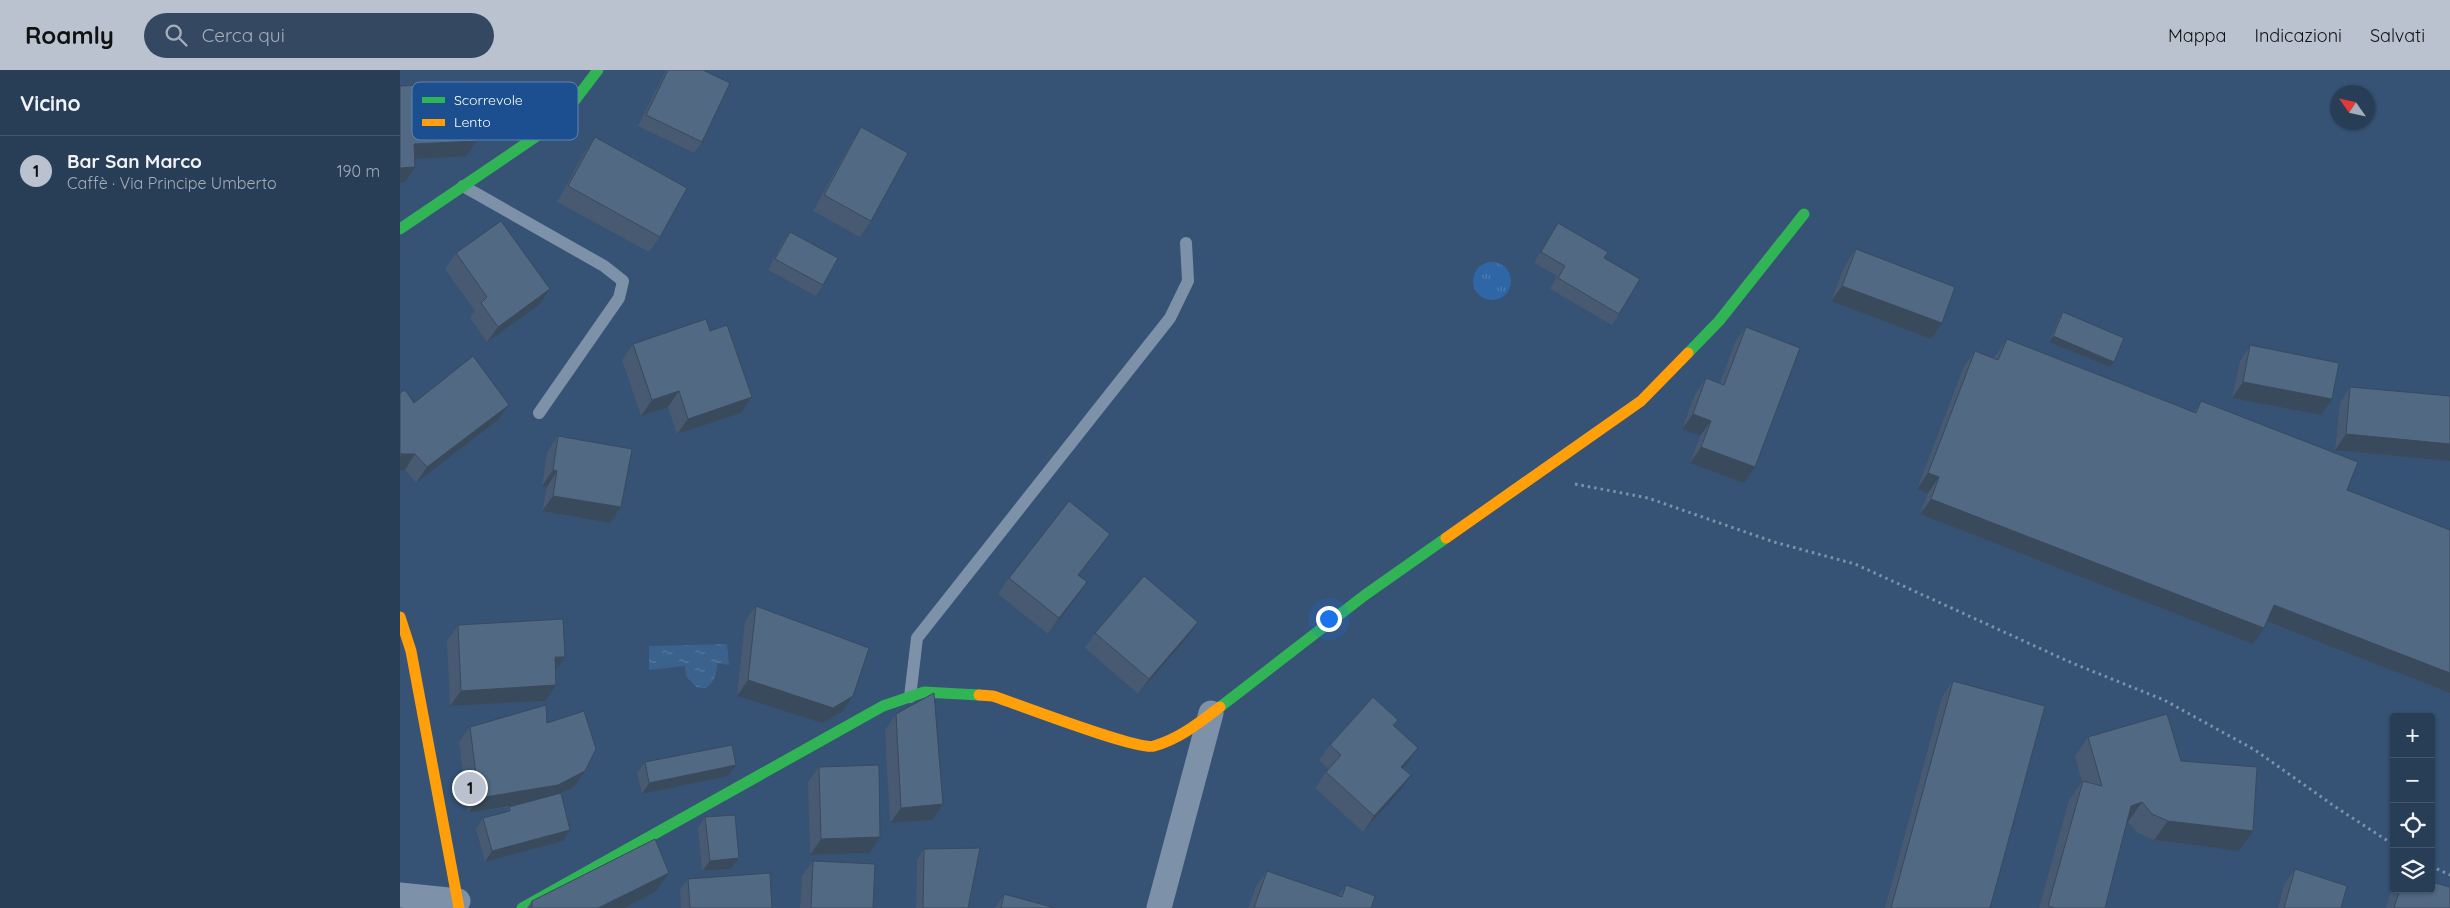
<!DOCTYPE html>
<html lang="it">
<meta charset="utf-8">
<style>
body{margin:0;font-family:Quicksand,sans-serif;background:#344961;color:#f1f3f6}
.controls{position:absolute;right:15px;bottom:15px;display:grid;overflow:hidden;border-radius:5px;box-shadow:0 1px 4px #0004}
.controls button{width:45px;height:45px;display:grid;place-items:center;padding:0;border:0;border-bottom:1px solid #44576d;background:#283e57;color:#f1f3f6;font:25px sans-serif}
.compass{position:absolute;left:1930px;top:15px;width:45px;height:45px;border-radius:50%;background:#283e57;box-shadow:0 1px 4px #0004;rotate:304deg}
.you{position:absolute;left:928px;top:548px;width:18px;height:18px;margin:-12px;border:4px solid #fff;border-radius:50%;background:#1a73e8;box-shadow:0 0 0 8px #1a73e833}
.badge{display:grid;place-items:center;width:32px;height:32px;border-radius:50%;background:#b9c2ce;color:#111;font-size:16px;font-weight:700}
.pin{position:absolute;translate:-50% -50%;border:2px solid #fff;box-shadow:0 1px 5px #0006}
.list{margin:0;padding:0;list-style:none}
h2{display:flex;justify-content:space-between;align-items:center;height:65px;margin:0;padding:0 20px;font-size:21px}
h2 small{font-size:16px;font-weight:400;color:#a5aeba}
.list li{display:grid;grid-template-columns:32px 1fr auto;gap:15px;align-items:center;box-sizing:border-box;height:70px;padding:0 20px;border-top:1px solid #44576d}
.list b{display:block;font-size:19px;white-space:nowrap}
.list p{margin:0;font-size:16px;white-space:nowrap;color:#a5aeba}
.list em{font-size:16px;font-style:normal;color:#a5aeba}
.icon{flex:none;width:28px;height:28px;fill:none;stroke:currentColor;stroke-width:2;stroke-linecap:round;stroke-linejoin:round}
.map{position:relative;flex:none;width:2050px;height:838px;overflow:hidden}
header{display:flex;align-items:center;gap:30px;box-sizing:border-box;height:70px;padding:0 25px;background:#b9c2ce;color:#111}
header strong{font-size:24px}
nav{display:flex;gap:28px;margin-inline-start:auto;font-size:18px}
.search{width:350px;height:45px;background:#344961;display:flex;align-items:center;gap:12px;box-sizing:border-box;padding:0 18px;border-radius:28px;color:#a5aeba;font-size:19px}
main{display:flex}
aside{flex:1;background:#283e57}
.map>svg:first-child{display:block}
.grass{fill:url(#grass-tufts)}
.water{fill:url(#water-ripples)}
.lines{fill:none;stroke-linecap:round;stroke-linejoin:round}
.path{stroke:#7d92a8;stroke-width:3;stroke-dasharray:2.5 4;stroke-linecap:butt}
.lane{stroke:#7d92a8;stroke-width:12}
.street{stroke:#7d92a8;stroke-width:25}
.fast{stroke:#30b455;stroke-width:11}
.slow{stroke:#ff9f0a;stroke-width:11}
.wall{fill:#475a72}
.shaded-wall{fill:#394a5c}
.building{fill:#526984;stroke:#394a5c}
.key{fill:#1b4f8f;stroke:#5f84b1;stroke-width:1}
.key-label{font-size:14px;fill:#fff}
</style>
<header>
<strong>Roamly</strong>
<div class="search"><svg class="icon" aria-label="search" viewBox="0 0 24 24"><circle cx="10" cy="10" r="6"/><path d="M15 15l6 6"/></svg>Cerca qui</div>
<nav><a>Mappa</a><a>Indicazioni</a><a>Salvati</a></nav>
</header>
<main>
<aside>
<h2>Vicino<small></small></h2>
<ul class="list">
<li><span class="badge">1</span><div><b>Bar San Marco</b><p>Caffè · Via Principe Umberto</p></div><em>190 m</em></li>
</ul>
</aside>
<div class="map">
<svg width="2050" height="838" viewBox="0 0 2050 838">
<defs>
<pattern id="grass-tufts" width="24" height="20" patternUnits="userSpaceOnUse" patternTransform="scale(1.25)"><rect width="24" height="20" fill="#2f66a5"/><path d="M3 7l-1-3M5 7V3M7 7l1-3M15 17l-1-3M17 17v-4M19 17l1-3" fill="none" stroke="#4e7db2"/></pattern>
<pattern id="water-ripples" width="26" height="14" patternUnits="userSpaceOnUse" patternTransform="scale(1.25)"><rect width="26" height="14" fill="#3b618d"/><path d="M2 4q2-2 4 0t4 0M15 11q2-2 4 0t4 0" fill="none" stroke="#58799e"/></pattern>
</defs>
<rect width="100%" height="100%" fill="#365274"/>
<!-- grass -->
<circle class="grass" cx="1092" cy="211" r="19"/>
<!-- water -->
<path class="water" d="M327,574L329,595L317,593C317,604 315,611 306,618L296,617L286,606L285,596L249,600V576Z"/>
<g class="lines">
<!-- path -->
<g class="path">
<path d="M1175,414L1248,428L1374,472L1455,494L1672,593L1764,630L1855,680L1934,736L1994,775"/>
<path d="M2031,796L2050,805"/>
</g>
<!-- lane -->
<g class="lane">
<path d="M63,116L204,196L223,211L219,228L139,343"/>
<path d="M510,627L517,568L770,248L788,211L786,173"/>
</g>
<!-- street -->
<g class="street">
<path d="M0,825L58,831"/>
<path d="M759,838L811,643"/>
</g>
<!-- fast -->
<g class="fast">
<path d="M0,159L159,51L198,0"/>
<path d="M1288,283L1319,251L1404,144"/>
<path d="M820,637L965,525L1046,468"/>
<path d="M122,838L483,636L524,622L579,625"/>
</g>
<!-- slow -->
<g class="slow">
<path d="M1046,468L1241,331L1288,283"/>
<path d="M0,547L11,581L59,838"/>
<path d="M579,625L593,626C617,634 738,681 754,676C779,669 799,653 820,637"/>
</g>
</g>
<!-- wall -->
<g class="wall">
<path d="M266,0H303L302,72L294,83L238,56Z"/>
<path d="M461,57L471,151L460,167L413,141L451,73Z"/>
<path d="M195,67L260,167L249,182L157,132L184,83Z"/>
<path d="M1158,153L1204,188L1219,244L1212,255L1150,219L1157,206L1134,193L1151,164Z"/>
<path d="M390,162L423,215L416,226L368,200L382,173Z"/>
<path d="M1456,179L1531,269L1431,231L1445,195Z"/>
<path d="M56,183L139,235L87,272L70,248L75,241L45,199Z"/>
<path d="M1663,242L1714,292L1710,297L1649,272L1659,248Z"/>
<path d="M1346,257L1355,397L1344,413L1290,393L1300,366L1282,359L1295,324L1306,308L1320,313L1335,272Z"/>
<path d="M310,261L352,327L341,343L277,364L268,337L241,346L222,290L233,274Z"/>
<path d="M1607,269L1794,342L1801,331L1947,420L2050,460V623L1867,552L1853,574L1520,444L1528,423L1517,419L1564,296L1575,281L1594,288L1596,285Z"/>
<path d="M1850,275L1921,345L1832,328L1840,291Z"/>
<path d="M1950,317L2050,326L1935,380L1940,333Z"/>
<path d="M0,323L14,333L98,350L16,413L5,400H0Z"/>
<path d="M158,366L221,437L210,453L142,441L147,417L142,416L147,382Z"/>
<path d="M710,464L679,506L676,528L648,564L598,524L609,508Z"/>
<path d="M356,536L453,626L442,642L422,653L337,626L345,551Z"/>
<path d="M58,555L165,587L155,601L145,631L50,636L47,571Z"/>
<path d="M695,563L787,568L738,624L685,578Z"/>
<path d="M1553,611L1590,838H1485L1542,627Z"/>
<path d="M496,644L543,734L532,750L490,753L485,660Z"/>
<path d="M998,650L994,656L1018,678L1003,698L1000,721L963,762L915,718L928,699L919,690L930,675Z"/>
<path d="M147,653L174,717L161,724L170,760L163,771L85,792L76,759L83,748L105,743L110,737L68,743L59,672L70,657Z"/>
<path d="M1688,667L1781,691L1853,761L1839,781L1754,770L1738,763L1728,752H1727L1705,838H1639L1669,730L1682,712L1675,686Z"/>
<path d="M245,692L328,706L242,724L237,703Z"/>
<path d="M419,697L480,767L470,783L410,785L408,712Z"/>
<path d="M305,747L339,788L331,799L302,801L298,758Z"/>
<path d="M524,779L568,838H516L517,790Z"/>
<path d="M413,791L473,838H400L402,806Z"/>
<path d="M1895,799L1941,838H1878L1884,815Z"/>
<path d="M867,801L938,826L946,815L971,838H848L856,816Z"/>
<path d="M288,809L372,838H281L280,819Z"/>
<path d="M1994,819H2031L2050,838H1986L1990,824Z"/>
<path d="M255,822L224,838H127L132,831Z"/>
<path d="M604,824L655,838H595Z"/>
</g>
<!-- shaded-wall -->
<g class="shaded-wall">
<path d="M77,71L66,86L3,90L14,74Z"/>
<path d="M15,97L5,112L0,113V98Z"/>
<path d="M1442,216L1542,253L1531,269L1431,231Z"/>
<path d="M150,219L139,235L87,272L98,257Z"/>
<path d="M1653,266L1714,292L1710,297L1649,272Z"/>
<path d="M1843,312L1932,329L1921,345L1832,328Z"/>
<path d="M279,321L268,337L241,346L252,330Z"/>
<path d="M352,327L341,343L277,364L288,349Z"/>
<path d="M109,335L98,350L16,413L27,397Z"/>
<path d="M1293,344L1311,351L1300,366L1282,359Z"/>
<path d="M1946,364L2050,374V391L1935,380Z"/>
<path d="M1301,377L1355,397L1344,413L1290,393Z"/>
<path d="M2,384H15L5,400H0V386Z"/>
<path d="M153,400L157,401L147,417L142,416Z"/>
<path d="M1528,403L1539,407L1528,423L1517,419Z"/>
<path d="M153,426L221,437L210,453L142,441Z"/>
<path d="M1531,429L1864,558L1853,574L1520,444Z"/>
<path d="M710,464L699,479L667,521L678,505Z"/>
<path d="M687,512L676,528L648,564L659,548Z"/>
<path d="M1874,535L2050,603V623L1863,550Z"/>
<path d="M798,552L787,568L738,624L749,609Z"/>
<path d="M155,587H165L154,603Z"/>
<path d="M348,610L453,626L442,642L422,653L337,626Z"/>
<path d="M156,615L145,631L50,636L61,621Z"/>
<path d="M1018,678L1007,694L990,712L1001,697Z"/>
<path d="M336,695L328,706L242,724L249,713Z"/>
<path d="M185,701L174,717L147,730L68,743L79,728Z"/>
<path d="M1011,705L1000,721L963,762L974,746Z"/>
<path d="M1742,732L1728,752L1717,756L1731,736Z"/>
<path d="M543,734L532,750L490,753L501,738Z"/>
<path d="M1768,751L1853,761L1839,781L1754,770Z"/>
<path d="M170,760L163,771L85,792L92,781Z"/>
<path d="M480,767L470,783L410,785L421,769Z"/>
<path d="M339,788L331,799L302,801L310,791Z"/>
<path d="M269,803L255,822L224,838H198Z"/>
</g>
<!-- building -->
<g class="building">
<path d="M268,0H303L330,13L302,72L246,45Z"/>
<path d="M74,12L77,71L14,74L15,97L0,98V16Z"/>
<path d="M461,57L508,83L471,151L424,125Z"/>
<path d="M195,67L287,118L260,167L168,116Z"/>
<path d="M101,151L150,219L98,257L81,233L87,227L56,183Z"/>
<path d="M1158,153L1208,182L1204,188L1240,209L1219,244L1158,208L1165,196L1141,182Z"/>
<path d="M390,162L438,188L423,215L375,189Z"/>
<path d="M1456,179L1555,217L1542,253L1442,216Z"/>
<path d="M1663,242L1724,268L1714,292L1653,266Z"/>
<path d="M306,249L310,261L327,255L352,327L288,349L279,321L252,330L233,274Z"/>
<path d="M1346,257L1400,278L1355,397L1301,377L1311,351L1293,344L1306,308L1324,315Z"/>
<path d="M1607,269L1796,343L1801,331L1958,392L1947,420L2050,460V603L1874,535L1864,558L1531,429L1539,407L1528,403L1575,281L1598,290Z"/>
<path d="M1850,275L1939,293L1932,329L1843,312Z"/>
<path d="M73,286L109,335L27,397L15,384H2L0,383V323L5,320L14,333Z"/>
<path d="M1950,317L2050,326V374L1946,364Z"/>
<path d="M158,366L232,379L221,437L153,426L157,401L153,400Z"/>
<path d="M669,431L710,464L678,505L687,512L659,548L609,508Z"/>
<path d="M744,506L798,552L749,609L695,563Z"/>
<path d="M356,536L469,578L453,626L433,638L348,610Z"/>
<path d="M163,549L165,587H155L156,615L61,621L58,555Z"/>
<path d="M1553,611L1645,636L1590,838H1491Z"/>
<path d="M534,623L543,734L501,738L496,644Z"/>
<path d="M973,627L998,650L993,655L1018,678L1001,697L1011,705L974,746L926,702L941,685L930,675Z"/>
<path d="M146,635L147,653L184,641L196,679L185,701L158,715L79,728L70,657Z"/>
<path d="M1767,644L1781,691L1857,697L1853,761L1768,751L1752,744L1742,732L1731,736L1705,838H1655L1648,836L1683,711L1702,716L1688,667Z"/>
<path d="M332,675L336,695L249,713L245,692Z"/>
<path d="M479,695L480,767L421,769L419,697Z"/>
<path d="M161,723L170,760L92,781L83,748L110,741L109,737Z"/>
<path d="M335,745L339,788L310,791L305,747Z"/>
<path d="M255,769L269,803L198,838H132V831Z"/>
<path d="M580,778L568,838H523L524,779Z"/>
<path d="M413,791L475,794L473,838H411Z"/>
<path d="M1895,799L1947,816L1941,838H1884Z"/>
<path d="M867,801L942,827L946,815L975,826L971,838H854Z"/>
<path d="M370,803L372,838H290L288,809Z"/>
<path d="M2031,812L2050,817V838H1994L2000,819H2031Z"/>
<path d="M604,824L655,838H601Z"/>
</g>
<!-- legend -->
<rect x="12" y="12" width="166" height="58" rx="8" class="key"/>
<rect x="22" y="27" width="23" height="6" fill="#30b455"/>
<rect x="22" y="49" width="23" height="7" fill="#ff9f0a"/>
<g class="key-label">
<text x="54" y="35">Scorrevole</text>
<text x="54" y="57">Lento</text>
</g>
</svg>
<div class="controls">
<button>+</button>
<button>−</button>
<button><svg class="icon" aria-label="locate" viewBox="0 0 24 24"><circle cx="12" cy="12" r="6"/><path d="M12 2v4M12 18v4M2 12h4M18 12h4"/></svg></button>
<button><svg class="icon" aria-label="layers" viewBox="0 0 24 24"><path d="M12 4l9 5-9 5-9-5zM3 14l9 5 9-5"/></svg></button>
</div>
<svg class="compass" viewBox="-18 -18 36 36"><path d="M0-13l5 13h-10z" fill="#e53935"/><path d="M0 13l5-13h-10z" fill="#a5aeba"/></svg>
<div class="you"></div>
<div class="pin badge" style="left:70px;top:718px">1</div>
</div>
</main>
